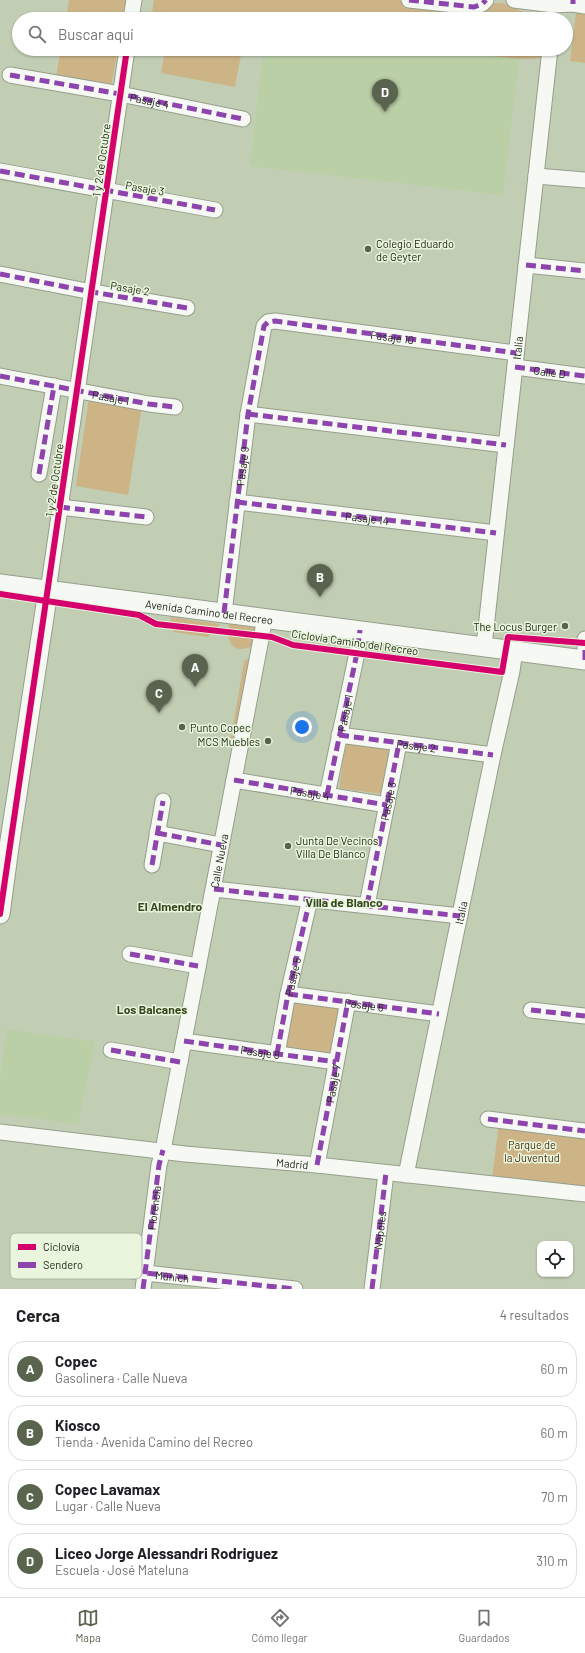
<!DOCTYPE html>
<html lang="es">
<meta charset="utf-8">
<style>
body{margin:0;font-family:Barlow,sans-serif;background:#f6f6f6;color:#202124}
.controls{position:absolute;right:12px;bottom:12px;display:grid;overflow:hidden;border-radius:8px;box-shadow:0 1px 3px #0004}
.controls button{width:36px;height:36px;display:grid;place-items:center;padding:0;border:0;border-bottom:1px solid #e0e0e0;background:#fff;color:#202124;font:20px sans-serif}
.you{position:absolute;left:302px;top:727px;width:14px;height:14px;margin:-10px;border:3px solid #fff;border-radius:50%;background:#1a73e8;box-shadow:0 0 0 6px #1a73e833}
.badge{display:grid;place-items:center;width:26px;height:26px;border-radius:50%;background:#59634e;color:#fff;font-size:13px;font-weight:700}
.pin{position:absolute;translate:-50% -33px;filter:drop-shadow(0 1px 2px #0008)}
.pin::after{content:'';position:absolute;top:21px;width:14px;height:12px;background:inherit;clip-path:polygon(0 0,100% 0,50% 100%)}
.list{margin:0;padding:0;list-style:none}
h2{display:flex;justify-content:space-between;align-items:center;height:52px;margin:0;padding:0 16px;font-size:17px}
h2 small{font-size:13px;font-weight:400;color:#757577}
.list li{display:grid;grid-template-columns:26px 1fr auto;gap:12px;align-items:center;box-sizing:border-box;height:56px;margin:0 8px 8px;padding:0 8px;border:1px solid #e0e0e0;border-radius:16px}
.list b{display:block;font-size:15px;white-space:nowrap}
.list p{margin:0;font-size:13px;white-space:nowrap;color:#757577}
.list em{font-size:13px;font-style:normal;color:#757577}
.icon{flex:none;width:22px;height:22px;fill:none;stroke:currentColor;stroke-width:2;stroke-linecap:round;stroke-linejoin:round}
.map{position:relative;flex:none;width:585px;height:1289px;overflow:hidden}
.search{position:absolute;background:#fff;box-shadow:0 1px 3px #0004;left:12px;right:12px;top:12px;height:44px;display:flex;align-items:center;gap:10px;box-sizing:border-box;padding:0 14px;border-radius:22px;color:#757577;font-size:15px}
.sheet{height:308px;background:#fff}
nav{display:flex;justify-content:space-around;align-items:center;box-sizing:border-box;height:56px;border-top:1px solid #e0e0e0;background:#fff;font-size:11px;color:#757577}
nav a{display:grid;justify-items:center;gap:2px}
nav .on{color:#59634e}
.map>svg:first-child{display:block}
.built{fill:#bbcfa6}
.green{fill:#ccb486}
.lines{fill:none;stroke-linecap:round;stroke-linejoin:round}
.minor-casing{stroke:#959e8a;stroke-width:17}
.tertiary-casing{stroke:#959e8a;stroke-width:21}
.minor{stroke:#f6f8f4;stroke-width:15}
.tertiary{stroke:#f6f8f4;stroke-width:19}
.quiet{stroke:#8e44ad;stroke-width:5;stroke-dasharray:10 5;stroke-linecap:butt}
.cycleway-casing{stroke:#e9f5dd;stroke-width:8}
.cycleway{stroke:#d6006c;stroke-width:6}
.poi-dot{fill:#59634e;stroke:#e9f5dd;stroke-width:1.5}
.labels{text-anchor:middle;dominant-baseline:central;stroke-width:3;stroke-linejoin:round;paint-order:stroke}
.street-label{font-size:11px;fill:#202917;stroke:#e9f5dd}
.poi-label{font-size:11px;fill:#202917;stroke:#e9f5dd;text-anchor:start}
.park-label{font-size:11px;fill:#492f0f;stroke:#e9f5dd}
.neighbourhood-label{font-size:12px;font-weight:bold;fill:#36481f;stroke:#e9f5dd}
.key{fill:#e9f5dd;stroke:#adb8a2;stroke-width:1}
.key-label{font-size:11px;fill:#202917}
</style>
<div class="map">
<svg width="585" height="1289" viewBox="0 0 585 1289">
<rect width="100%" height="100%" fill="#c2ceb4"/>
<!-- built -->
<g class="built">
<path d="M263,49H433L519,59L503,195L250,166Z"/>
<path d="M7,1029L95,1042L78,1124L0,1114V1078Z"/>
</g>
<!-- green -->
<g class="green">
<path d="M69,0H126L123,19H66Z"/>
<path d="M154,0H442L482,4L502,3L540,19H151Z"/>
<path d="M576,13L585,14V63L570,61Z"/>
<path d="M61,49H118L111,86L56,76Z"/>
<path d="M165,49H242L235,87L161,73Z"/>
<path d="M433,49H544V58L519,59Z"/>
<path d="M89,398L142,406L128,495L76,486Z"/>
<path d="M170,617L220,624L208,637L173,632Z"/>
<path d="M229,624L261,628L258,643C238,655 225,649 229,624Z"/>
<path d="M255,656L238,746L231,738L244,661Z"/>
<path d="M346,742L389,748L382,794L339,788Z"/>
<path d="M294,997L343,1006L334,1057L285,1048Z"/>
<path d="M500,1114L585,1125V1188L492,1179Z"/>
</g>
<g class="lines">
<defs>
<g id="minor">
<path d="M409,0L474,7L482,4L486,0"/>
<path d="M514,0L554,5L573,4L585,6"/>
<path d="M131,19L134,0"/>
<path id="s1" d="M10,75L120,94L243,119"/>
<path d="M0,171L215,210"/>
<path d="M536,176L585,180"/>
<path d="M526,265L585,271"/>
<path d="M0,274L92,292L187,308"/>
<path d="M515,367L585,376"/>
<path d="M0,376L149,404L175,407"/>
<path d="M248,414L506,445"/>
<path d="M39,474L54,386"/>
<path id="s2" d="M237,502L496,533"/>
<path d="M60,507L146,517"/>
<path d="M48,591L127,49"/>
<path id="s3" d="M224,613L248,414L264,326L268,322L275,321L516,353"/>
<path id="s4" d="M484,646L550,49"/>
<path d="M585,660V639"/>
<path id="s5" d="M339,735L493,755"/>
<path id="s6" d="M234,780L387,805"/>
<path d="M327,795L357,653L360,630"/>
<path d="M157,833L221,845"/>
<path d="M152,865L163,801"/>
<path d="M214,889L460,916"/>
<path id="s7" d="M367,905L399,743"/>
<path d="M130,954L198,966"/>
<path id="s8" d="M288,994L439,1014"/>
<path d="M531,1010L585,1016"/>
<path id="s9" d="M184,1041L336,1062"/>
<path d="M111,1050L180,1062"/>
<path id="s10" d="M277,1054L288,994L310,899"/>
<path d="M488,1119L585,1131"/>
<path id="s11" d="M0,1132L185,1154L317,1165L585,1194"/>
<path id="s12" d="M317,1165L348,1001"/>
<path id="s13" d="M406,1175L493,755L512,671L515,650"/>
<path d="M103,1266L145,1273L295,1289"/>
<path id="s14" d="M143,1289L159,1165L163,1150L265,618"/>
<path d="M372,1289L386,1173"/>
</g>
<g id="tertiary">
<path id="s15" d="M0,584L585,660"/>
<path d="M0,914L9,847L48,591"/>
</g>
</defs>
<!-- minor casing -->
<use href="#minor" class="minor-casing"/>
<!-- tertiary casing -->
<use href="#tertiary" class="tertiary-casing"/>
<!-- minor -->
<use href="#minor" class="minor"/>
<!-- tertiary -->
<use href="#tertiary" class="tertiary"/>
<!-- quiet -->
<g class="quiet">
<path d="M409,0L474,7L482,4L486,0"/>
<path d="M573,4V0"/>
<path d="M10,75L120,94L243,119"/>
<path d="M0,171L215,210"/>
<path d="M526,265L585,271"/>
<path d="M0,274L92,292L187,308"/>
<path id="s16" d="M515,367L585,376"/>
<path id="s17" d="M0,376L149,404L175,407"/>
<path d="M248,414L506,445"/>
<path d="M39,474L54,386"/>
<path d="M237,502L496,533"/>
<path d="M60,507L146,517"/>
<path d="M224,613L248,414L264,326L268,322L275,321L516,353"/>
<path d="M585,660V639"/>
<path d="M339,735L493,755"/>
<path d="M234,780L387,805"/>
<path id="s18" d="M327,795L357,653L360,630"/>
<path d="M157,833L221,845"/>
<path d="M152,865L163,801"/>
<path d="M214,889L460,916"/>
<path d="M367,905L399,743"/>
<path d="M130,954L198,966"/>
<path d="M288,994L439,1014"/>
<path d="M531,1010L585,1016"/>
<path d="M184,1041L336,1062"/>
<path d="M111,1050L180,1062"/>
<path d="M277,1054L288,994L310,899"/>
<path d="M488,1119L585,1131"/>
<path d="M317,1165L348,1001"/>
<path id="s19" d="M103,1266L145,1273L295,1289"/>
<path d="M143,1289L159,1165L163,1150"/>
<path id="s20" d="M372,1289L386,1173"/>
</g>
<defs>
<g id="cycleway">
<path d="M0,594L139,615L156,624L272,637L293,645L502,672L508,637L585,643"/>
<path d="M0,914L127,49"/>
</g>
</defs>
<!-- cycleway casing -->
<use href="#cycleway" class="cycleway-casing"/>
<!-- cycleway -->
<use href="#cycleway" class="cycleway"/>
</g>
<!-- markers -->
<g class="poi-dot">
<circle cx="368" cy="249" r="4"/>
<circle cx="565" cy="626" r="4"/>
<circle cx="182" cy="727" r="4"/>
<circle cx="268" cy="741" r="4"/>
<circle cx="288" cy="846" r="4"/>
</g>
<g class="labels">
<!-- street labels -->
<g class="street-label">
<text stroke="none"><textPath href="#s1" startOffset="142">Pasaje 4</textPath></text>
<text transform="translate(101 160) rotate(-82)">1 y 2 de Octubre</text>
<text transform="translate(145 188) rotate(10)">Pasaje 3</text>
<text transform="translate(130 288) rotate(9)">Pasaje 2</text>
<text stroke="none"><textPath href="#s3" startOffset="421">Pasaje 10</textPath></text>
<text stroke="none"><textPath href="#s4" startOffset="300">Italia</textPath></text>
<text stroke="none"><textPath href="#s16" startOffset="35">Calle D</textPath></text>
<text stroke="none"><textPath href="#s17" startOffset="113">Pasaje 1</textPath></text>
<text stroke="none"><textPath href="#s3" startOffset="148">Pasaje 9</textPath></text>
<text transform="translate(54 480) rotate(-82)">1 y 2 de Octubre</text>
<text stroke="none"><textPath href="#s2" startOffset="131">Pasaje 14</textPath></text>
<text stroke="none"><textPath href="#s15" startOffset="211">Avenida Camino del Recreo</textPath></text>
<text transform="translate(355 642) rotate(8)">Ciclovía Camino del Recreo</text>
<text stroke="none"><textPath href="#s18" startOffset="84">Pasaje 1</textPath></text>
<text stroke="none"><textPath href="#s5" startOffset="78">Pasaje 2</textPath></text>
<text stroke="none"><textPath href="#s6" startOffset="77">Pasaje 4</textPath></text>
<text stroke="none"><textPath href="#s7" startOffset="106">Pasaje 3</textPath></text>
<text stroke="none"><textPath href="#s14" startOffset="435">Calle Nueva</textPath></text>
<text stroke="none"><textPath href="#s13" startOffset="268">Italia</textPath></text>
<text stroke="none"><textPath href="#s10" startOffset="79">Pasaje 5</textPath></text>
<text stroke="none"><textPath href="#s8" startOffset="77">Pasaje 6</textPath></text>
<text stroke="none"><textPath href="#s9" startOffset="77">Pasaje 8</textPath></text>
<text stroke="none"><textPath href="#s12" startOffset="83">Pasaje 7</textPath></text>
<text stroke="none"><textPath href="#s11" startOffset="294">Madrid</textPath></text>
<text stroke="none"><textPath href="#s14" startOffset="82">Florencia</textPath></text>
<text stroke="none"><textPath href="#s20" startOffset="59">Nápoles</textPath></text>
<text stroke="none"><textPath href="#s19" startOffset="70">Múnich</textPath></text>
</g>
<!-- poi labels -->
<g class="poi-label">
<text x="376" y="243">Colegio Eduardo<tspan x="376" dy="13">de Geyter</tspan></text>
<text x="557" y="626" text-anchor="end">The Locus Burger</text>
<text x="190" y="727">Punto Copec</text>
<text x="260" y="741" text-anchor="end">MCS Muebles</text>
<text x="296" y="840">Junta De Vecinos<tspan x="296" dy="13">Villa De Blanco</tspan></text>
</g>
<!-- park labels -->
<g class="park-label">
<text x="532" y="1144">Parque de<tspan x="532" dy="13">la Juventud</tspan></text>
</g>
<!-- neighbourhood labels -->
<g class="neighbourhood-label">
<text x="344" y="902">Villa de Blanco</text>
<text x="170" y="906">El Almendro</text>
<text x="152" y="1009">Los Balcanes</text>
</g>
</g>
<!-- legend -->
<rect x="10" y="1233" width="132" height="46" rx="6" class="key"/>
<rect x="18" y="1244" width="18" height="6" fill="#d6006c"/>
<rect x="18" y="1262" width="18" height="6" fill="#8e44ad"/>
<g class="key-label">
<text x="43" y="1251">Ciclovía</text>
<text x="43" y="1269">Sendero</text>
</g>
</svg>
<div class="controls">
<button><svg class="icon" aria-label="locate" viewBox="0 0 24 24"><circle cx="12" cy="12" r="6"/><path d="M12 2v4M12 18v4M2 12h4M18 12h4"/></svg></button>
</div>
<div class="you"></div>
<div class="pin badge" style="left:195px;top:687px">A</div>
<div class="pin badge" style="left:320px;top:597px">B</div>
<div class="pin badge" style="left:159px;top:713px">C</div>
<div class="pin badge" style="left:385px;top:112px">D</div>
<div class="search"><svg class="icon" aria-label="search" viewBox="0 0 24 24"><circle cx="10" cy="10" r="6"/><path d="M15 15l6 6"/></svg>Buscar aquí</div>
</div>
<section class="sheet">
<h2>Cerca<small>4 resultados</small></h2>
<ul class="list">
<li><span class="badge">A</span><div><b>Copec</b><p>Gasolinera · Calle Nueva</p></div><em>60 m</em></li>
<li><span class="badge">B</span><div><b>Kiosco</b><p>Tienda · Avenida Camino del Recreo</p></div><em>60 m</em></li>
<li><span class="badge">C</span><div><b>Copec Lavamax</b><p>Lugar · Calle Nueva</p></div><em>70 m</em></li>
<li><span class="badge">D</span><div><b>Liceo Jorge Alessandri Rodriguez</b><p>Escuela · José Mateluna</p></div><em>310 m</em></li>
</ul>
</section>
<nav>
<a class="on"><svg class="icon" aria-label="map" viewBox="0 0 24 24"><path d="M3 6l6-2 6 2 6-2v14l-6 2-6-2-6 2zM9 4v14M15 6v14"/></svg>Mapa</a>
<a><svg class="icon" aria-label="directions" viewBox="0 0 24 24"><path d="M12 3l9 9-9 9-9-9zM9 14v-3h6M13 9l2 2-2 2"/></svg>Cómo llegar</a>
<a><svg class="icon" aria-label="saved" viewBox="0 0 24 24"><path d="M7 4h10v16l-5-4-5 4z"/></svg>Guardados</a>
</nav>
